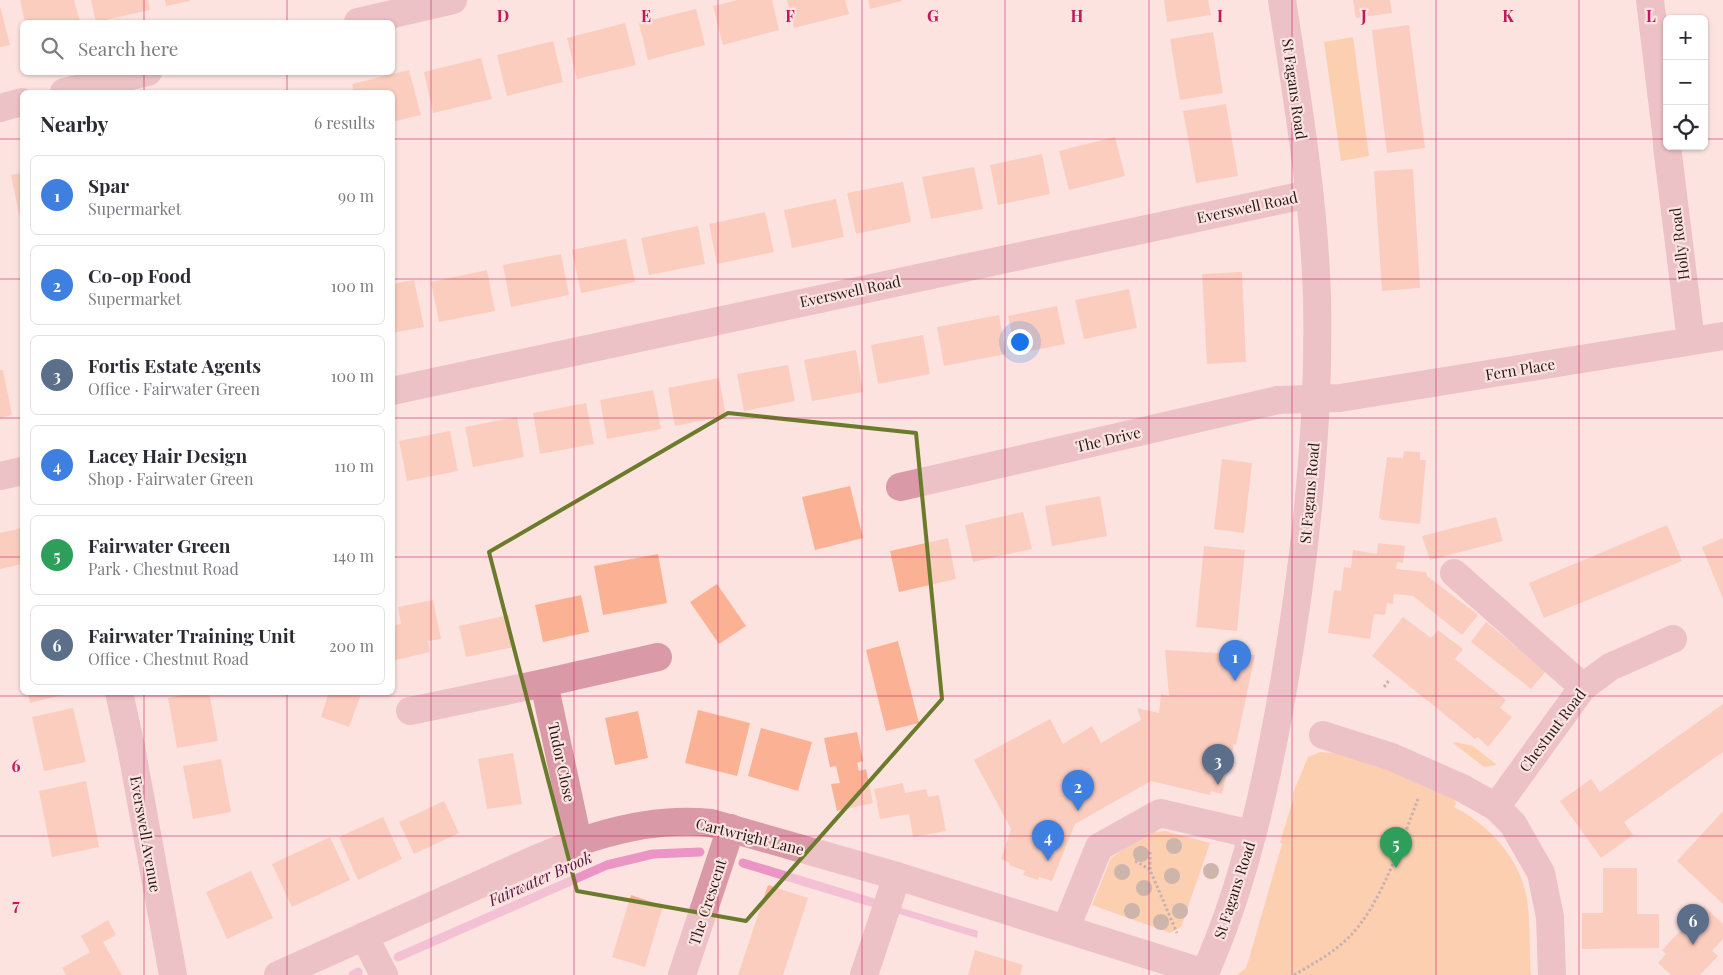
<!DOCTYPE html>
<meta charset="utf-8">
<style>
body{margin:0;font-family:"Playfair Display",serif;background:#f7f7f7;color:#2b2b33}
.controls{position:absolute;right:15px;top:15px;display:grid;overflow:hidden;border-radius:8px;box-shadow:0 1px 4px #0004}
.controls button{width:45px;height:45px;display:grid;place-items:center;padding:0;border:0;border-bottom:1px solid #e1e1e2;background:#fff;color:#2b2b33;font:25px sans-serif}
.you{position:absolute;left:1019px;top:341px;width:18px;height:18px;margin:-12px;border:4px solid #fff;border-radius:50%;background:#1a73e8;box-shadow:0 0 0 8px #1a73e833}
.badge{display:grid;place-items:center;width:32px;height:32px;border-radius:50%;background:#6a7c2b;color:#fff;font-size:16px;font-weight:700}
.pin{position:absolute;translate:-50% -41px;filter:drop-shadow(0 1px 2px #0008)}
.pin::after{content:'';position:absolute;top:26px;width:18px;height:15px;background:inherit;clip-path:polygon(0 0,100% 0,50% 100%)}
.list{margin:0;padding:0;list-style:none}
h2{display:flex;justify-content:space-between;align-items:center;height:65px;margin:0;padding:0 20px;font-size:21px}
h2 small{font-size:16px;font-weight:400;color:#7c7c81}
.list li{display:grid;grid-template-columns:32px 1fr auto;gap:15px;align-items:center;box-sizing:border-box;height:80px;margin:0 10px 10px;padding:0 10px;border:1px solid #e1e1e2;border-radius:8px}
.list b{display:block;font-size:19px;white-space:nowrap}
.list p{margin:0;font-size:16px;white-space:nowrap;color:#7c7c81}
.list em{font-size:16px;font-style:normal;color:#7c7c81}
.icon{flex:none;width:28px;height:28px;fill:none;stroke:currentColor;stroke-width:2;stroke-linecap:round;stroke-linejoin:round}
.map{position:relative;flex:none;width:1723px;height:975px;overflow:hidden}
.search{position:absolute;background:#fff;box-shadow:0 1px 4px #0004;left:20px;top:20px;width:375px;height:55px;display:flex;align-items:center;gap:12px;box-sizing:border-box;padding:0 18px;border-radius:8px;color:#7c7c81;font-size:19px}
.panel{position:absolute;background:#fff;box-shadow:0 1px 4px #0004;left:20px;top:90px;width:375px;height:605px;border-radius:8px}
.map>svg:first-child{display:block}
.green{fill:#fcb778}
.water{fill:#ea95c5}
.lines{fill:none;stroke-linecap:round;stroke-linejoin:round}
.stream{stroke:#ea95c5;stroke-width:9}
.building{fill:#fbb294}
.path{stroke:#877674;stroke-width:3;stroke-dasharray:2.5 2.5;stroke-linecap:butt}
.minor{stroke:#da99a7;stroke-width:28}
.tree{fill:#967c6a}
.marked{fill:none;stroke:#6a7c2b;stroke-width:4;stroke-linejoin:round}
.grid{fill:none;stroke:#c2185b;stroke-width:1;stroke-opacity:0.55}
.labels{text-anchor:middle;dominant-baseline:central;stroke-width:4.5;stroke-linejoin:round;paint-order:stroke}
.street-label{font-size:15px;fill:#231817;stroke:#fce3e0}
.water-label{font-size:16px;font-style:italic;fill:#5b1041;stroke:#fce3e0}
.grid-label{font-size:16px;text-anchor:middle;font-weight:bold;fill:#c2185b;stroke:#fce3e0;stroke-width:4.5;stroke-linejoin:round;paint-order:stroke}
</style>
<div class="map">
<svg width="1723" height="975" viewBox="0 0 1723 975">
<rect width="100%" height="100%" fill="#fce3e0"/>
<!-- green -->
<g class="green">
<path d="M1353,37L1369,156L1341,161L1324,42Z"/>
<path d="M1455,742L1473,746L1497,765L1484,767L1453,743Z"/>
<path d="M1320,752L1361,755L1454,797L1456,804L1454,807C1486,823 1516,854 1525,890C1531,911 1529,952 1531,975H1237L1246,968L1248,962L1282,844L1280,842L1293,800V793L1308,757Z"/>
<path d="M1165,831L1210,843L1181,927L1170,933L1092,905L1111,858L1147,833Z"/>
</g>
<!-- water -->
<path class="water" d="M898,907L978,931L977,938L896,913Z"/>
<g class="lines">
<!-- stream -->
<g class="stream">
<path d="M743,863L871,902"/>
<path d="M398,957L607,865L653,854L700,852"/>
<path d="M353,975L358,972"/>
</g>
</g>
<!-- building -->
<g class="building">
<path d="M20,0H74L80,22H25Z"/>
<path d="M91,0H148L150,10L96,22Z"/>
<path d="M165,0H190V1L166,6Z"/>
<path d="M738,0H772L779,30L723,45L713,6Z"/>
<path d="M787,0H845L849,14L794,28Z"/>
<path d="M868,0H902V1L870,9Z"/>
<path d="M1164,0H1208L1211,15L1167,22Z"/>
<path d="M1353,0H1390L1392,13L1356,18Z"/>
<path d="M0,6L10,45L0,47Z"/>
<path d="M696,9L705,45L648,60L639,23Z"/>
<path d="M625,23L636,65L577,79L567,38Z"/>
<path d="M1409,25L1425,148L1387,153L1372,30Z"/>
<path d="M1213,32L1223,93L1180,100L1170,39Z"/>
<path d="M553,41L563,82L507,96L497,55Z"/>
<path d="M481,58L492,99L433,113L424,72Z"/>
<path d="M409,70L421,115L392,122V92H354L352,84Z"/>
<path d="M1226,104L1238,176L1196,183L1183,111Z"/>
<path d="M1115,137L1125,176L1069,190L1059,151Z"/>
<path d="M1042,154L1050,194L998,205L990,165Z"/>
<path d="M974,167L983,209L931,219L922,177Z"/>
<path d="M1413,169L1420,288L1382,291L1374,171Z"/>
<path d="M22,173V213L19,214L11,175Z"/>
<path d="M903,182L911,222L856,234L847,193Z"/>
<path d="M836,199L844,237L792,248L784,210Z"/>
<path d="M765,212L774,252L717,264L709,224Z"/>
<path d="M698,226L705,264L649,275L641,238Z"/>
<path d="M626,239L635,282L581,293L572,250Z"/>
<path d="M561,254L569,295L511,307L503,265Z"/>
<path d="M487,270L495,311L439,322L431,282Z"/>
<path d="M1242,272L1246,362L1207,364L1202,274Z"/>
<path d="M414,280L424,327L392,333V284Z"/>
<path d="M1129,289L1137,328L1084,339L1075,300Z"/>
<path d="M1057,306L1065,344L1016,354L1008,316Z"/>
<path d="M999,315L1006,354L944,366L937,327Z"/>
<path d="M923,335L930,374L878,384L871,345Z"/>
<path d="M856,350L863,392L812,401L804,360Z"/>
<path d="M788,365L795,401L744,411L737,374Z"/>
<path d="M0,370H3L12,415L0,418Z"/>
<path d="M719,378L726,416L675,426L668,388Z"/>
<path d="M653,390L661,429L607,439L600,400Z"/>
<path d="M586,403L594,444L540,454L533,413Z"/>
<path d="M517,417L524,457L473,467L465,427Z"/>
<path d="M450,431L458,471L407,481L399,441Z"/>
<path d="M1404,451L1420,452V460H1426L1420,524L1382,520L1379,517L1387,457L1403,458Z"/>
<path d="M1222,459L1252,463L1244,533L1214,529Z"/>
<path d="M850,486L863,538L815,550L802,497Z"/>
<path d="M1100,496L1107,536L1052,546L1045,506Z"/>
<path d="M1023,512L1032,549L973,562L965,525Z"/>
<path d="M1496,517L1503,541L1430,560L1422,536Z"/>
<path d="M1667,525L1682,561L1544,618L1529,583Z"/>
<path d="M22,528V564L0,569V533Z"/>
<path d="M948,538L956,579L899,592L890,551Z"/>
<path d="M1723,538V599L1702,547Z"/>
<path d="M1378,543L1405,546L1403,563L1397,562L1396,569L1426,572L1427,576L1478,615L1462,635L1413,596L1394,594L1393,604L1387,603L1385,615L1374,614L1370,639L1328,633L1334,590L1341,591L1344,567L1351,568L1353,550L1377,554Z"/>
<path d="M1204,546L1245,550L1237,631L1196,627Z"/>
<path d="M658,554L667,603L603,615L594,566Z"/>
<path d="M717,584L746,626L719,644L690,602Z"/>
<path d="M581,595L589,632L543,642L535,605Z"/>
<path d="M433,600L441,639L428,641L430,652L392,661V626L401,624L398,607Z"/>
<path d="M508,615L514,647L466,657L459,626Z"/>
<path d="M1403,617L1431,638L1438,630L1463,649L1455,659L1506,700L1500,708L1512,717L1488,747L1478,737L1475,739L1372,656Z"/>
<path d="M1486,622L1546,671L1531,689L1471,642Z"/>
<path d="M898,641L919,723L886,731L866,650Z"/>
<path d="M1165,650L1255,655L1236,745L1234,744L1222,794L1211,791L1210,795L1151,781L1075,824L1052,881L1039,877L1038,880L1023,875L1025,871L1009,865L1010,863L1001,859L1011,829L974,760L1050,719L1063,744L1092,726L1101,743L1141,720L1137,708L1159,713L1161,694L1169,696Z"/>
<path d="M28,692H71V693L30,703Z"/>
<path d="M197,692H209L218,741L177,748L168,698Z"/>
<path d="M329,692H362L349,727L321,717Z"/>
<path d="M1723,704V752L1624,822L1633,835L1601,858L1560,801L1591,779L1600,792Z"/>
<path d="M73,708L86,762L44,771L32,717Z"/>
<path d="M698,710L750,723L737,776L685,763Z"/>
<path d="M638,711L648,758L615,765L605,718Z"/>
<path d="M761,728L812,742L798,791L748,776Z"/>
<path d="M857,732L863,761L857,763L859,771L866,769L873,803L837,811L831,784L840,783L836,766L830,767L824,738Z"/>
<path d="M513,753L522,804L487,809L478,759Z"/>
<path d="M221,759L231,812L193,819L183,766Z"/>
<path d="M86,781L99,847L52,857L39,791Z"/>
<path d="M903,783L905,793L926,789L928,797L939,795L946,831L913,837L909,814L880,819L874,789Z"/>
<path d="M444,801L459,833L414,854L399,822Z"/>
<path d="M1723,811V904L1677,861Z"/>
<path d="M383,817L402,859L358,880L339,837Z"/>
<path d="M330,837L350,880L292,907L272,864Z"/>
<path d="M1603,868H1637V914H1659V948L1582,949V913H1603Z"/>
<path d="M251,871L273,918L227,939L206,892Z"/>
<path d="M768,885L808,898L783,975H738Z"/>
<path d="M631,895L663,906L645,967L612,957Z"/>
<path d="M1704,906L1723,924V939L1712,951L1718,956L1700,975H1671L1658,963L1666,954L1662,950Z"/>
<path d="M108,920L116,935L103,942L122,975H66L62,968L90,952L81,936Z"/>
<path d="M975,950L1023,965L1020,975H968Z"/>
</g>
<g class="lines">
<!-- path -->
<g class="path">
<path d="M1384,687L1390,679"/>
<path d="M1150,852V870L1177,933"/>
<path d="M1135,861L1149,869"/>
<path d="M1294,975C1314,963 1334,953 1350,936C1381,905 1402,840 1418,799"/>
</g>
<!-- minor -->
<g class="minor">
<path d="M1650,0L1667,141"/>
<path d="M358,22L453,0"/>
<path d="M64,92L148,72"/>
<path d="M0,108L22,102"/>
<path d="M1667,146L1691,341"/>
<path d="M392,391L1309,194"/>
<path d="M0,476L22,471"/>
<path d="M900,487L1278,400L1340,398L1723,336"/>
<path d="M1454,573L1583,687"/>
<path d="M544,683L658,657"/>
<path d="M119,692L131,747L173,975"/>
<path d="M410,711L544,683L578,841"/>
<path d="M1323,735L1392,757L1462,788L1496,807L1513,824L1541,873L1550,917L1552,975"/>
<path d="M1496,807L1583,687L1610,667L1673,639"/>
<path d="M1066,928L1099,847L1160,813L1251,834"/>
<path d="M364,936L384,975"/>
<path d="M278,975C338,948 398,921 458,894C538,859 620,813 711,823L897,876L1205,973"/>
<path d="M682,975L731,828"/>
<path d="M864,975L897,876"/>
<path d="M1204,975C1245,884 1267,781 1284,683C1306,555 1320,426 1317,297C1314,197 1297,98 1282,0"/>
</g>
</g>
<!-- trees -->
<g class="tree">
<circle cx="1174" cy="846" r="8"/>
<circle cx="1141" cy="854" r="8"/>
<circle cx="1211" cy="871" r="8"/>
<circle cx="1122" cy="872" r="8"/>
<circle cx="1172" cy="876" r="8"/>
<circle cx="1144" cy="888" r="8"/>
<circle cx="1132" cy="911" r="8"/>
<circle cx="1180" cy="911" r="8"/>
<circle cx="1161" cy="922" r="8"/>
</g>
<!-- marked area -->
<path d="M0 0H1723V975H0ZM728,413L916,433L942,699L746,921L577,891L489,552Z" fill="#fce3e0" fill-opacity=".55" fill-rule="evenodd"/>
<path class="marked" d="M728,413L916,433L942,699L746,921L577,891L489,552Z"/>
<!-- grid -->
<path class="grid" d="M144,0V22M287,0V22M431,0V975M574,0V975M718,0V975M862,0V975M1005,0V975M1149,0V975M1292,0V975M1436,0V975M1579,0V975M144,72V92M287,72V92M0,139H22M392,139H1667M1704,139H1723M0,279H22M392,279H1723M0,418H22M392,418H1723M0,557H22M392,557H1723M144,692V975M287,692V975M0,696H1723M0,836H1723"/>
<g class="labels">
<!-- street labels -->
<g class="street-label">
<text transform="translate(1295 89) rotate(82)">St Fagans Road</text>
<text transform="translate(1247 207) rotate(-12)">Everswell Road</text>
<text transform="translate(1679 244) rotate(-97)">Holly Road</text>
<text transform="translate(850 291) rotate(-12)">Everswell Road</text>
<text transform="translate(1520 369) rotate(-9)">Fern Place</text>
<text transform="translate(1108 439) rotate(-13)">The Drive</text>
<text transform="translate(1309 493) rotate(-85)">St Fagans Road</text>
<text transform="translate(1552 730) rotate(-53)">Chestnut Road</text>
<text transform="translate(562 762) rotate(78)">Tudor Close</text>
<text transform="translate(146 834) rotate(80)">Everswell Avenue</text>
<text transform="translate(750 836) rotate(14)">Cartwright Lane</text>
<text transform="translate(1234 890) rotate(-72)">St Fagans Road</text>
<text transform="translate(707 902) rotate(-72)">The Crescent</text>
</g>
<!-- water labels -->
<g class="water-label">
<text transform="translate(540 878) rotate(-24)">Fairwater Brook</text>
</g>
</g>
<g class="grid-label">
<text x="503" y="22">D</text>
<text x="646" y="22">E</text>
<text x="790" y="22">F</text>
<text x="933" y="22">G</text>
<text x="1077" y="22">H</text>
<text x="1220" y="22">I</text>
<text x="1364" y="22">J</text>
<text x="1508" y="22">K</text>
<text x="1651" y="22">L</text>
<text x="16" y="772">6</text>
<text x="16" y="911">7</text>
</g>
</svg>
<div class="controls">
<button>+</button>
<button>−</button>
<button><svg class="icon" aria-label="locate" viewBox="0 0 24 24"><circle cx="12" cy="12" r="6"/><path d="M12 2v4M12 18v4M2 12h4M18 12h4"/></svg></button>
</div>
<div class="you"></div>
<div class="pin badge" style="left:1235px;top:681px;background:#3f7fe0">1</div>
<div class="pin badge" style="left:1078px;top:811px;background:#3f7fe0">2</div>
<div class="pin badge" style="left:1218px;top:785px;background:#5c6f8a">3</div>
<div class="pin badge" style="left:1048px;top:861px;background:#3f7fe0">4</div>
<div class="pin badge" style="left:1396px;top:868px;background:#2e9e5b">5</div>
<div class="pin badge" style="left:1693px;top:945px;background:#5c6f8a">6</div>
<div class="search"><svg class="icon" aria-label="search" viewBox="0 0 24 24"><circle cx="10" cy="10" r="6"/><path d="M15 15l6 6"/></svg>Search here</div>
<section class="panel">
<h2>Nearby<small>6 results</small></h2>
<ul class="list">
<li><span class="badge" style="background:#3f7fe0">1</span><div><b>Spar</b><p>Supermarket</p></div><em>90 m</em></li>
<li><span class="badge" style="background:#3f7fe0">2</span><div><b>Co-op Food</b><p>Supermarket</p></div><em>100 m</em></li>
<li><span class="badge" style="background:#5c6f8a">3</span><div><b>Fortis Estate Agents</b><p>Office · Fairwater Green</p></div><em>100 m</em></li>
<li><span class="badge" style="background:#3f7fe0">4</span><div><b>Lacey Hair Design</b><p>Shop · Fairwater Green</p></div><em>110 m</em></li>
<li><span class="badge" style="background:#2e9e5b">5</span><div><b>Fairwater Green</b><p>Park · Chestnut Road</p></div><em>140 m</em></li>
<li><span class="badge" style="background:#5c6f8a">6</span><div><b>Fairwater Training Unit</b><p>Office · Chestnut Road</p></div><em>200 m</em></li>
</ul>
</section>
</div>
